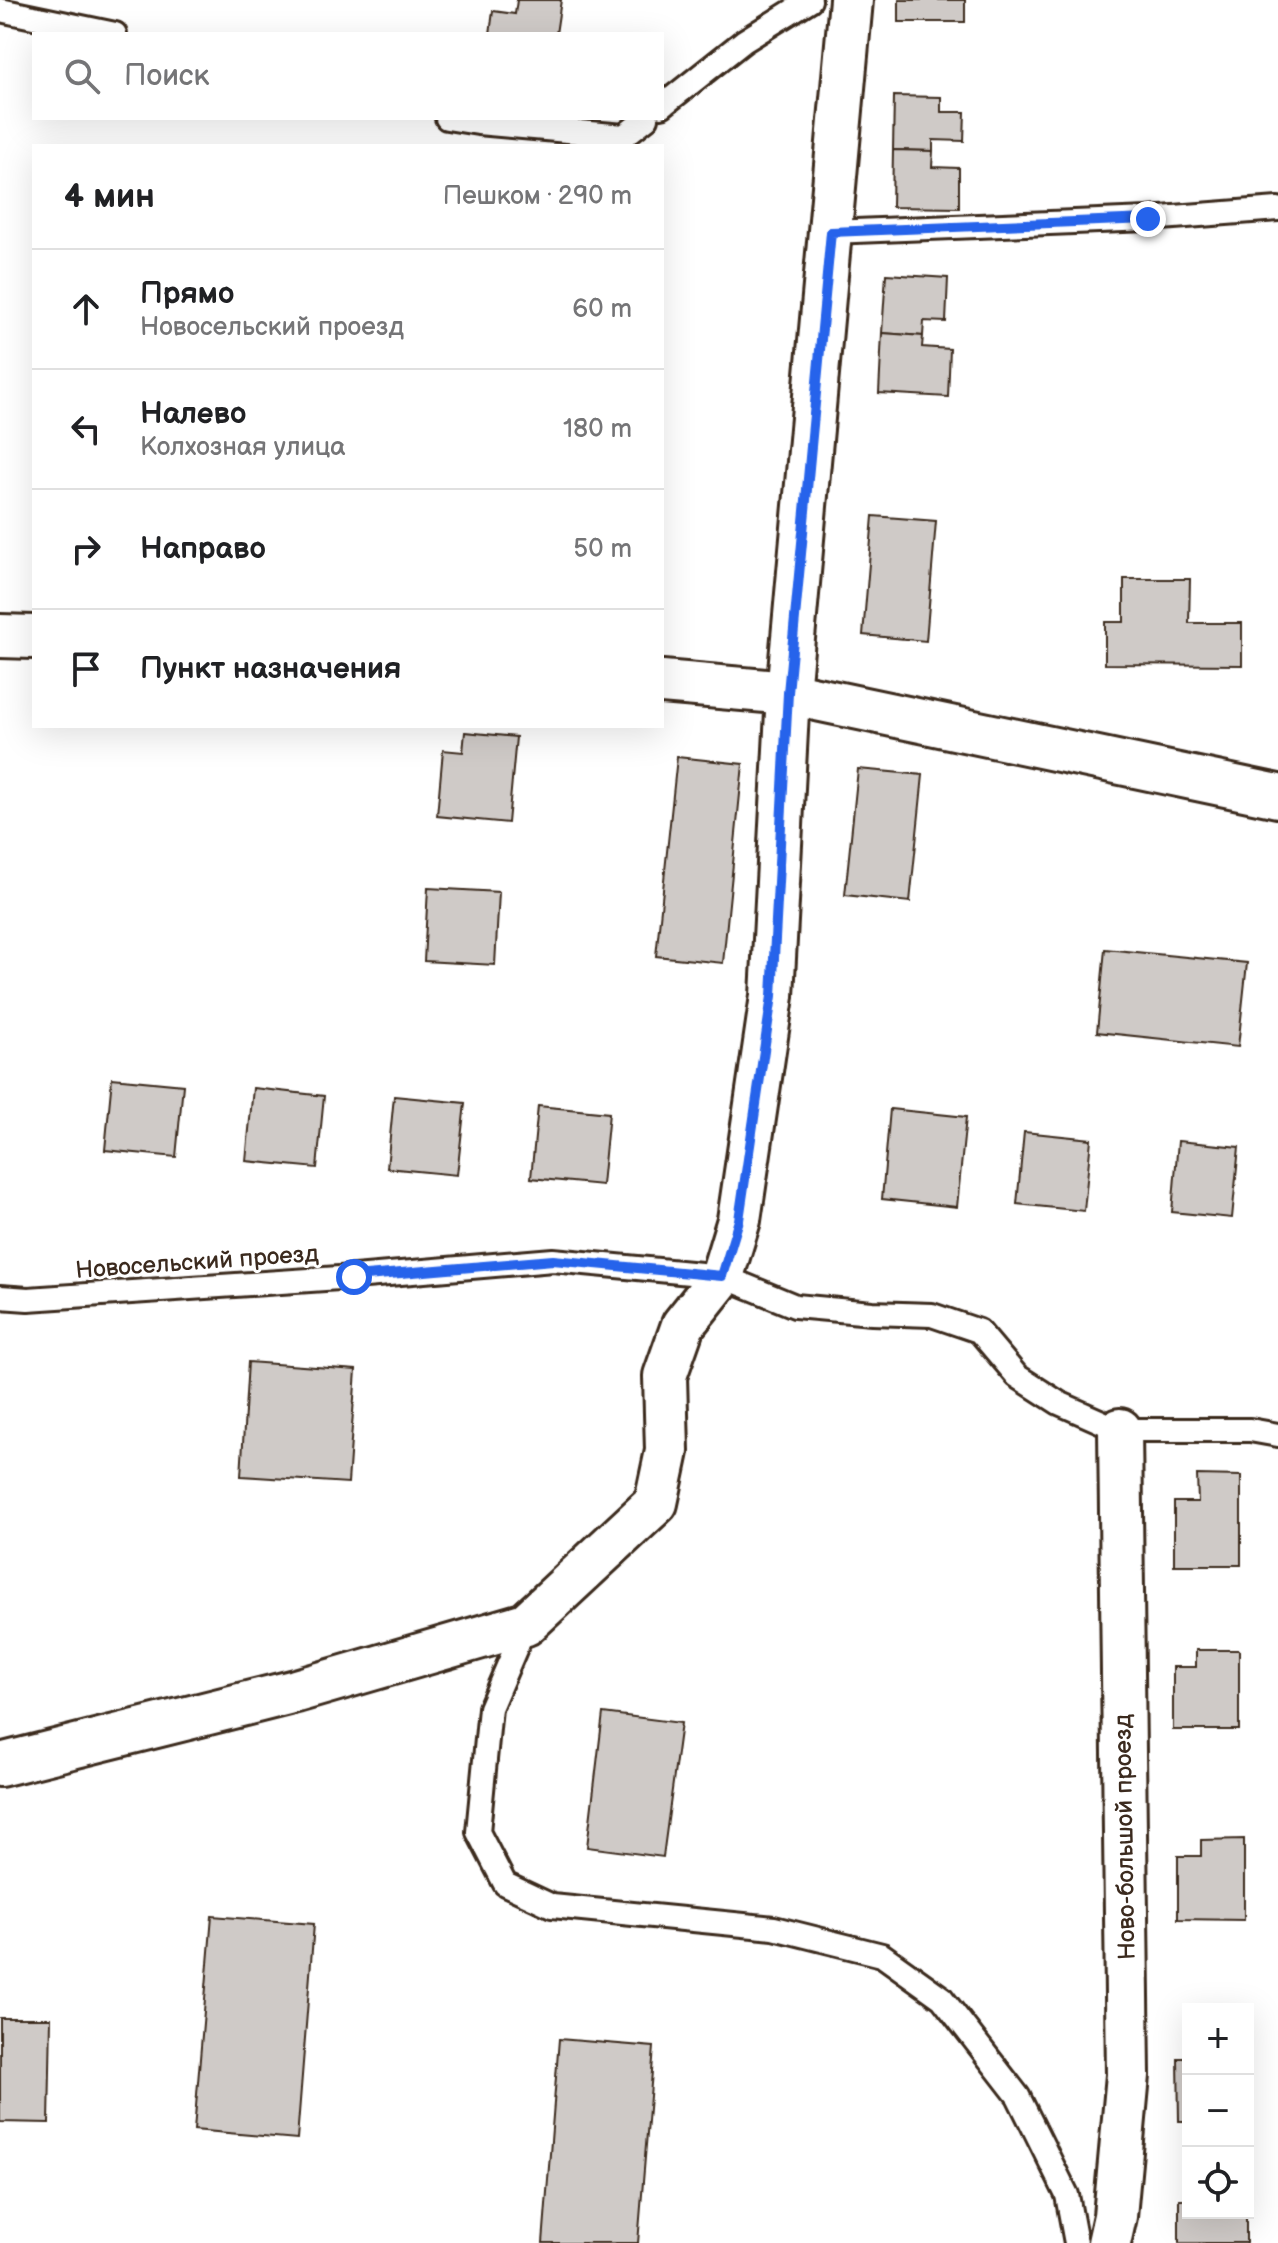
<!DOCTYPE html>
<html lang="ru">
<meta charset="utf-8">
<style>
body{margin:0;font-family:"Balsamiq Sans",sans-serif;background:#f6f6f6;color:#202124}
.controls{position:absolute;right:24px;bottom:24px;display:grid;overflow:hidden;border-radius:0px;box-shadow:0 8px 32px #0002}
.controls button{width:72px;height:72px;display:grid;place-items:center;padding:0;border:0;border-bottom:2px solid #e0e0e0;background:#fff;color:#202124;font:40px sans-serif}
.stop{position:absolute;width:24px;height:24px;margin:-18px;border:6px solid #2563eb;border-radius:50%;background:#fff}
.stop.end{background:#2563eb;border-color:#fff;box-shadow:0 2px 8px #0008}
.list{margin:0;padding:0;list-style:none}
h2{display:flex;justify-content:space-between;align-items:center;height:104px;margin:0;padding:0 32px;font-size:34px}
h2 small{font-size:26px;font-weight:400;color:#757577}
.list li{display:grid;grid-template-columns:52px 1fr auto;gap:24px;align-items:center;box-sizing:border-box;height:120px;padding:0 32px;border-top:2px solid #e0e0e0}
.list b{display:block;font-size:30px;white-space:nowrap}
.list p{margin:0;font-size:26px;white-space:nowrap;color:#757577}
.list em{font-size:26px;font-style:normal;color:#757577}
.icon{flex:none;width:44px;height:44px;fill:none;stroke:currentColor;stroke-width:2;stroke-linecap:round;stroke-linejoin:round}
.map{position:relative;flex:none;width:1278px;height:2243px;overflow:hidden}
.search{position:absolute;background:#fff;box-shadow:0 8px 32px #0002;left:32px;top:32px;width:632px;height:88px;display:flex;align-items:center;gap:20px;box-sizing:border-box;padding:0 28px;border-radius:0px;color:#757577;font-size:30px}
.panel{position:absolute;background:#fff;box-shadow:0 8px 32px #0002;left:32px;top:144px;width:632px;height:584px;border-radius:0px}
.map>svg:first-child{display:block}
.building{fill:#cfcac7;stroke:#3b2a1e;stroke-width:2}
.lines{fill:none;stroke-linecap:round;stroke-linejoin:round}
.lane-casing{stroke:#3b2a1e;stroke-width:28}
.street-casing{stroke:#3b2a1e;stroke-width:48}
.lane{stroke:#fff;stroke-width:22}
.street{stroke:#fff;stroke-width:42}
.route{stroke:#2563eb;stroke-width:10}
.labels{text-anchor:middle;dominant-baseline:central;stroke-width:6;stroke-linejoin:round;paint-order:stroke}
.street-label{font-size:24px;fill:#3b2a1e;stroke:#fff}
</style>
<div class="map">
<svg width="1278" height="2243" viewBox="0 0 1278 2243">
<rect width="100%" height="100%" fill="#fff"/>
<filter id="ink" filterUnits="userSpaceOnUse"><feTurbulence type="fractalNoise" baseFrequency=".0125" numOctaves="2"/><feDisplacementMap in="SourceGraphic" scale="16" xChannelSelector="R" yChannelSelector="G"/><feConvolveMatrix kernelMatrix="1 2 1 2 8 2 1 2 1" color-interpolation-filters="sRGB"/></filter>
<g filter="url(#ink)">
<!-- building -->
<g class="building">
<path d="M517,0H561L556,34H490L493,11L515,14Z"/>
<rect x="899" y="0" width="66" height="22"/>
<path d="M894,96L941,97V112H965L964,141L933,140V151L893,150Z"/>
<path d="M893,150L933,151L932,167L959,168V208L892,207Z"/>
<path d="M886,274L948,278L946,322L924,321L923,336L882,333Z"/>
<path d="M882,333L923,336L922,347L950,349L948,397L879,393Z"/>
<path d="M873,516L936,521L926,641L863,635Z"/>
<path d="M1124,579H1190L1189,623H1242V665L1105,664V622H1124Z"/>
<path d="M465,732L516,737L508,823L437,816L443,750L463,752Z"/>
<path d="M677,757L743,764L723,963L656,956Z"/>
<path d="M858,769L923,775L910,902L845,895Z"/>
<path d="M428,888L499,892L495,965L424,961Z"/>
<path d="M1105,949L1247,963L1238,1047L1097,1032Z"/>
<path d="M112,1078L183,1085L176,1157L105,1150Z"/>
<path d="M253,1088L324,1096L317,1168L246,1161Z"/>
<path d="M394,1096L465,1103L457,1175L387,1168Z"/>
<path d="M538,1106L609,1113L602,1185L531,1178Z"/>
<path d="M890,1109L966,1117L957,1207L882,1199Z"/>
<path d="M1024,1132L1091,1139L1084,1211L1017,1204Z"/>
<path d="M1178,1141L1239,1147L1232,1218L1172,1212Z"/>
<path d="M248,1362L356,1370L348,1483L241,1476Z"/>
<path d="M1197,1475L1241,1476V1565H1174V1502H1198Z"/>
<path d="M1196,1650H1239V1730H1173V1667H1196Z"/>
<path d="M603,1713L681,1723L663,1857L587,1847Z"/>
<path d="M1244,1839V1920L1178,1919V1856H1201V1840Z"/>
<path d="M212,1916L314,1924L297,2139L194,2130Z"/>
<path d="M0,2018H51L49,2123L0,2122Z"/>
<path d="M559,2039L654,2047L638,2243H543Z"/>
<path d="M1178,2058H1188V2121H1179Z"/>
<path d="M1179,2199H1188V2213H1246V2243H1179Z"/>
</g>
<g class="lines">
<defs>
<g id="lane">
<path d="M0,10L115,34"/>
<path d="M662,106L744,41L810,0"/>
<path d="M447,118L478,123L624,136L647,118"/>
<path d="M831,232L1148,219L1278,209"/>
<path d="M0,1297L28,1299L354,1277L553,1260L722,1276L795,1306L872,1313L932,1315L979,1331L1017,1376L1059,1403L1120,1430H1250L1278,1435"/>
<path d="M526,1624L490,1708L478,1832L505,1884L552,1906L774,1928L882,1955L942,1998L1018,2096L1067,2195L1076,2243"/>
</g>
<g id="street">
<path d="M0,636L34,637"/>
<path d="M662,682L788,693L1278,796"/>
<path d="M0,1765L296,1691L526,1624L656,1503L667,1451L665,1376L683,1325L722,1276L739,1220L772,996L788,693L851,0"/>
<path d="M1109,2243L1115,2216L1128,2075L1120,1430"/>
</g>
</defs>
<!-- lane casing -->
<use href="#lane" class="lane-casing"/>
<!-- street casing -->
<use href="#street" class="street-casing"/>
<!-- lane -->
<use href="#lane" class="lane"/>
<!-- street -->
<use href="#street" class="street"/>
</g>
</g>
<g class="lines" filter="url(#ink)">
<!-- route -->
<path class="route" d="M354,1277L553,1260L722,1276L739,1220L772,996L788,693L831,232L1148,219"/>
</g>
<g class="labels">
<!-- street labels -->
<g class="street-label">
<text transform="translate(197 1262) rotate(-4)">Новосельский проезд</text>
<text transform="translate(1125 1837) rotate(-91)">Ново-большой проезд</text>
</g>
</g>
</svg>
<div class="controls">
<button>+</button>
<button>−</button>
<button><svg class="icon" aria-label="locate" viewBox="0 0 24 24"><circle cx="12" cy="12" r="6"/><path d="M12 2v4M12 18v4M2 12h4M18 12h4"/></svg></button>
</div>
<div class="stop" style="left:354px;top:1277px"></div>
<div class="stop end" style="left:1148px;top:219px"></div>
<div class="search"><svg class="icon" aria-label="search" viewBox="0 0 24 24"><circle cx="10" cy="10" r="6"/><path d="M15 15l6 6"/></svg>Поиск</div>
<section class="panel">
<h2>4 мин<small>Пешком · 290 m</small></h2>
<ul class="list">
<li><svg class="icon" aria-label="ahead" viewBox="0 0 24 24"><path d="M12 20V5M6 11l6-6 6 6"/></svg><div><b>Прямо</b><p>Новосельский проезд</p></div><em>60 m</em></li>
<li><svg class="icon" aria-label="left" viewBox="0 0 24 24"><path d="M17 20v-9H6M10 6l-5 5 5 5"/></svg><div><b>Налево</b><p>Колхозная улица</p></div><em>180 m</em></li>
<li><svg class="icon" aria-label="right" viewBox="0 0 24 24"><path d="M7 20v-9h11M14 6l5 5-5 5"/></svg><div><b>Направо</b></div><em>50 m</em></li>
<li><svg class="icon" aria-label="arrive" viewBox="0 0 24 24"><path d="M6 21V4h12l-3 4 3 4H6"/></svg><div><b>Пункт назначения</b></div></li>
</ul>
</section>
</div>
